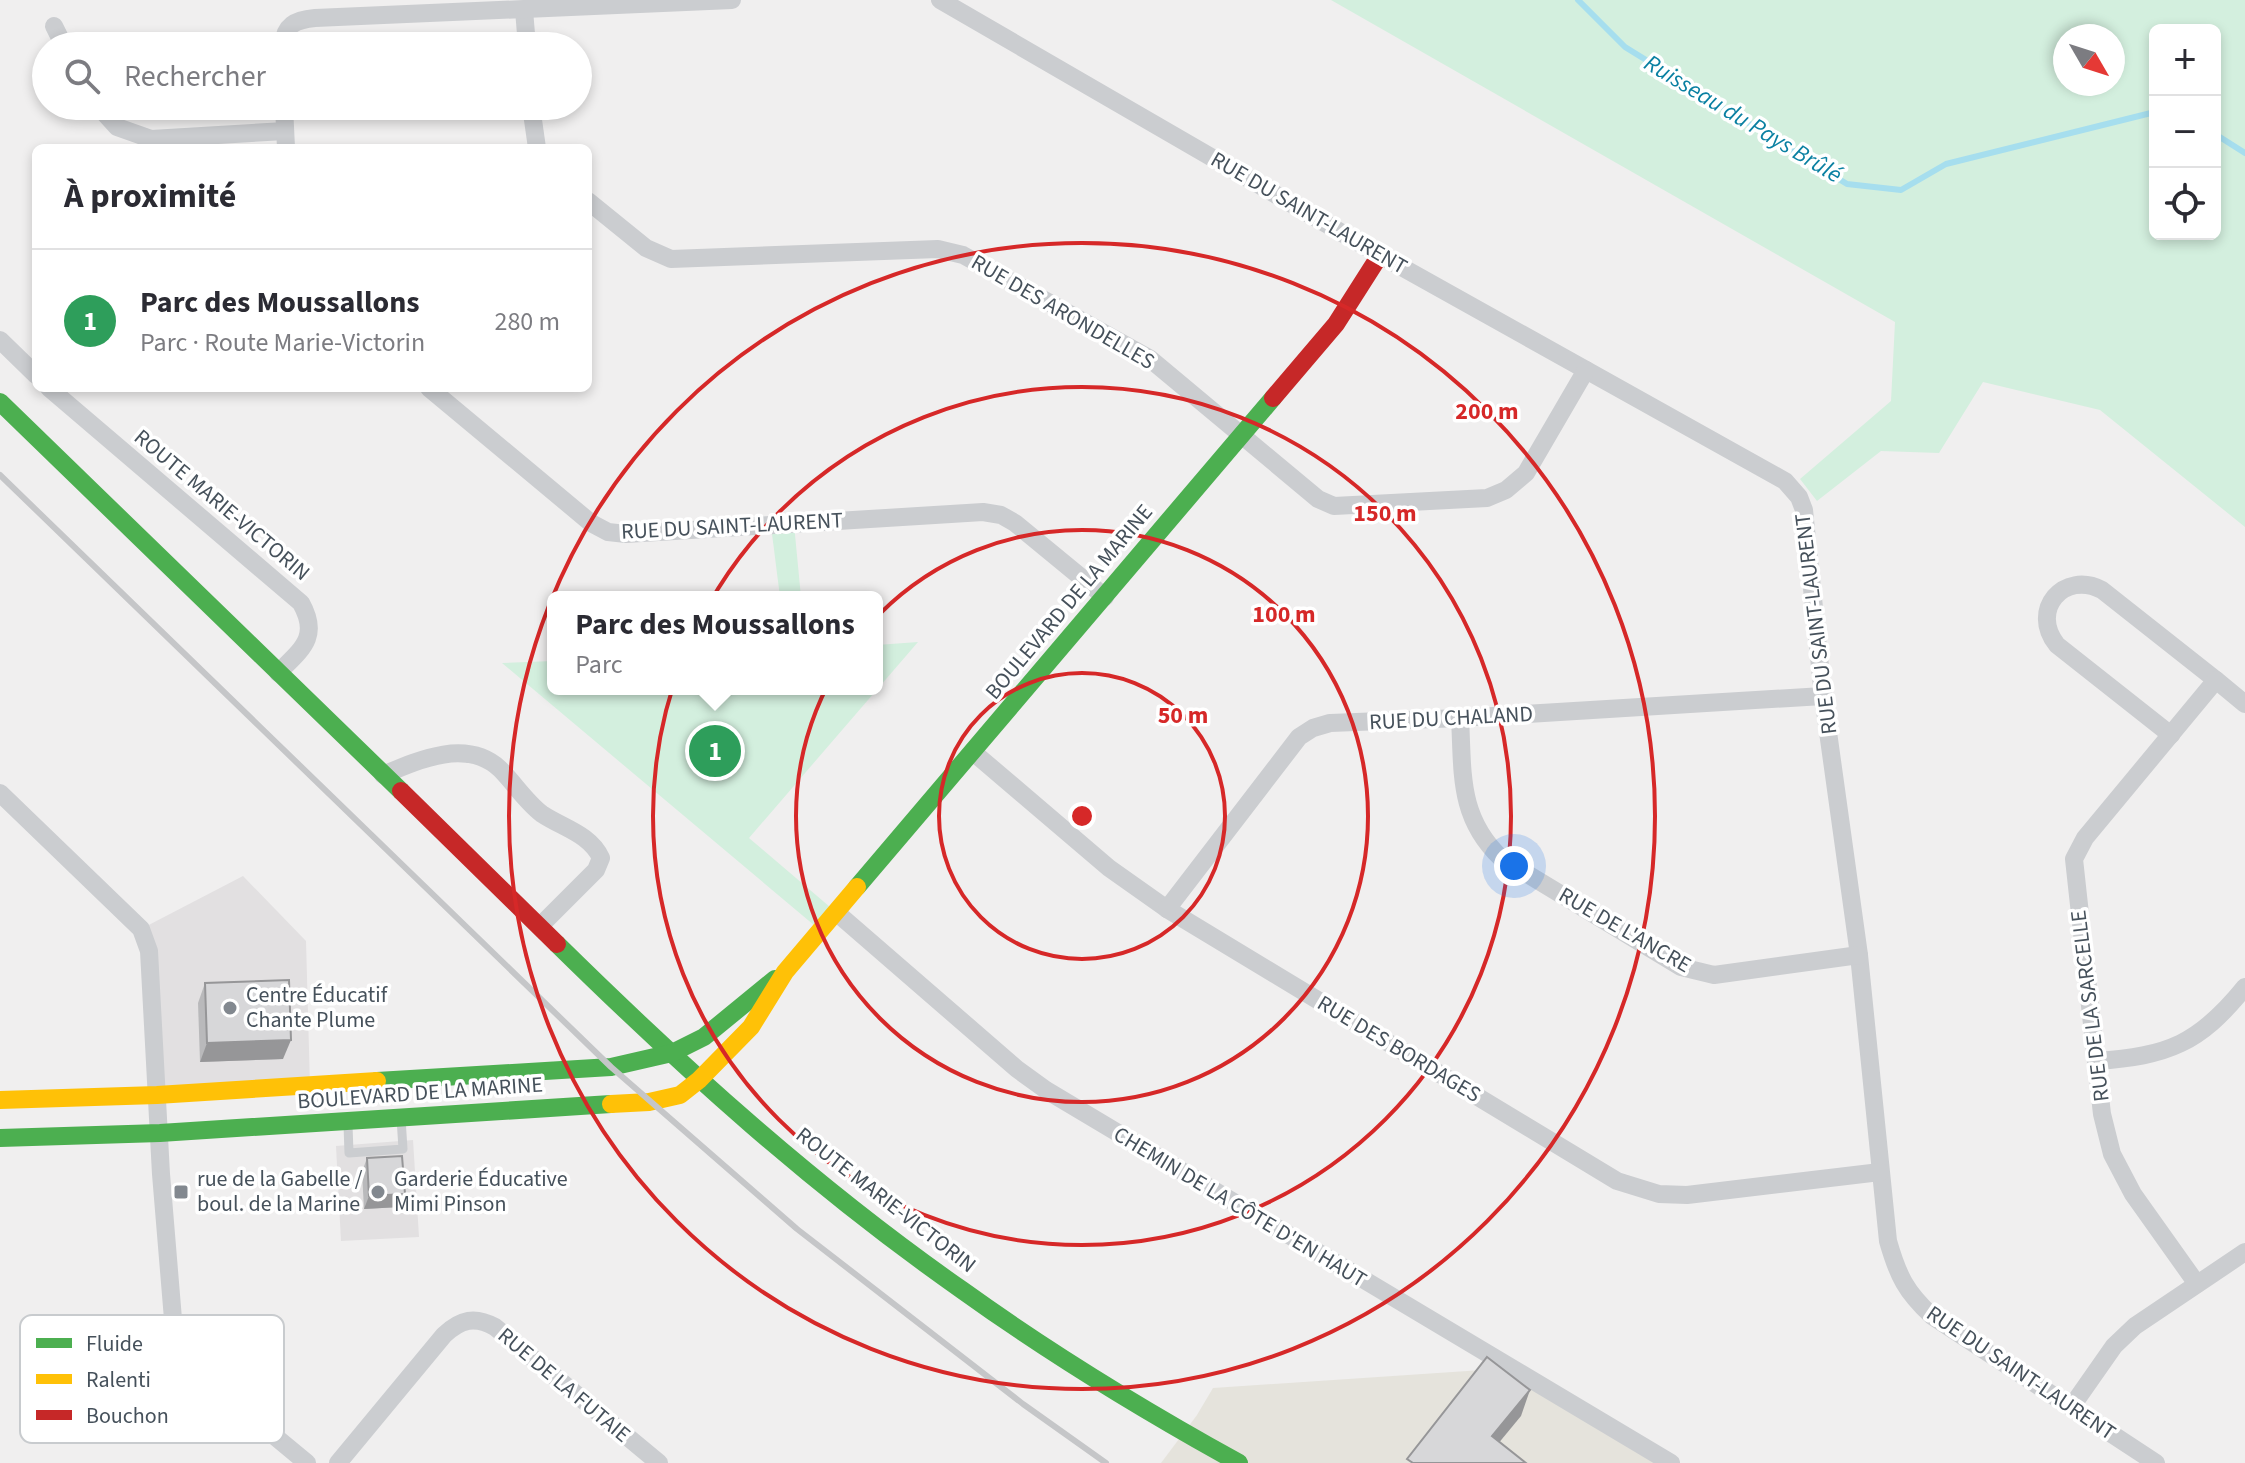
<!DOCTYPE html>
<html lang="fr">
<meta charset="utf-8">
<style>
body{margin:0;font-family:"Source Sans 3",sans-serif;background:#f2f2f3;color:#2b2b33}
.controls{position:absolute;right:24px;top:24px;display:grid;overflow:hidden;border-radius:12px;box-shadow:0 4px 12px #0003}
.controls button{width:72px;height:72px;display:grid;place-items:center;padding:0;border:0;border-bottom:2px solid #e1e1e2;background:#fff;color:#2b2b33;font:40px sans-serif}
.compass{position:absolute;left:2053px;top:24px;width:72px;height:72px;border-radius:50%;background:#fff;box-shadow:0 4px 12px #0003;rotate:129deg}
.you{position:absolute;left:1514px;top:866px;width:28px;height:28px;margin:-20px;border:6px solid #fff;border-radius:50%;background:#1a73e8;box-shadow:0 0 0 12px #1a73e833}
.badge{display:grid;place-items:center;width:52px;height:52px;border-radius:50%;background:#2563eb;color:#fff;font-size:26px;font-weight:700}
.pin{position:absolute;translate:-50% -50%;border:4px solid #fff;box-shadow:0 2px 8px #0006}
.popup{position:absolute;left:547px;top:591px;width:336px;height:104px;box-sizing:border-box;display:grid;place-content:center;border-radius:12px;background:#fff;filter:drop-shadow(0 2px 6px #0005);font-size:26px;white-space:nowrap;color:#7c7c81}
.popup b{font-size:30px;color:#2b2b33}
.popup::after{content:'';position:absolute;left:50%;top:100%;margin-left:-16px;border:16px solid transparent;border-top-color:#fff}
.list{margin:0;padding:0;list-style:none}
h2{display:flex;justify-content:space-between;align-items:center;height:104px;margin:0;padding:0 32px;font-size:34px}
h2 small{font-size:26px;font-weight:400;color:#7c7c81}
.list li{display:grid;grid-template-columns:52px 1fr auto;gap:24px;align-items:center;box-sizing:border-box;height:144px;padding:0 32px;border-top:2px solid #e1e1e2}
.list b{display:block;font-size:30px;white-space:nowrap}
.list p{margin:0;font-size:26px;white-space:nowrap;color:#7c7c81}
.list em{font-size:26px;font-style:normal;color:#7c7c81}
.icon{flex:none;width:44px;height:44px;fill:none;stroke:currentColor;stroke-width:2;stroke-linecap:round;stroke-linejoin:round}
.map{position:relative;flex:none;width:2245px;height:1463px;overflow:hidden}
.search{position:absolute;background:#fff;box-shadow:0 4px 12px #0003;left:32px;top:32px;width:560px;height:88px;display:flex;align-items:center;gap:20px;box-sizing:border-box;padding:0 28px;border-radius:44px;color:#7c7c81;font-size:30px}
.panel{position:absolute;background:#fff;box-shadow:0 4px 12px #0003;left:32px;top:144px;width:560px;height:248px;border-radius:12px}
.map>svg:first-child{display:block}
.commercial{fill:#e5e3dc}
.education{fill:#e2e0e1}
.green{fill:#d3efde;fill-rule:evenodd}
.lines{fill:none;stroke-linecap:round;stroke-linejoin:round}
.stream{stroke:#a6deee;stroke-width:6}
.lane{stroke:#cbcdd0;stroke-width:9}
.street{stroke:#cbcdd0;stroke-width:18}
.fast{stroke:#4caf50;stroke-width:18}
.slow{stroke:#ffc107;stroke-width:18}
.jam{stroke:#c62828;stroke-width:18}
.rail{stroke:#c5c6c8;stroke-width:6}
.wall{fill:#b9b9bb}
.shaded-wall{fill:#969698}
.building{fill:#d7d7d9;stroke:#969698;stroke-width:2}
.ring{fill:none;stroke:#d62828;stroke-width:4}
.poi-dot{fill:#82888f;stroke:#fff;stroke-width:3}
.labels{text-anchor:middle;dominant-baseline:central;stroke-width:7;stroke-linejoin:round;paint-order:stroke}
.street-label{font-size:22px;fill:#46515b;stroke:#fff}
.poi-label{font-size:22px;fill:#46515b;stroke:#fff;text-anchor:start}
.water-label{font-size:24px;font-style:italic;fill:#0a80a2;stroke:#fff}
.key{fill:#fff;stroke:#c8cbce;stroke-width:2}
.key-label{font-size:22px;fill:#46515b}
.centre{fill:#d62828;stroke:#fff;stroke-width:4}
.ring-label{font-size:24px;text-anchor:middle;font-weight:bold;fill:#d62828;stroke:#fff;stroke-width:7;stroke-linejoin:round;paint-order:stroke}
</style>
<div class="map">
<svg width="2245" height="1463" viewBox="0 0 2245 1463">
<rect width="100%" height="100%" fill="#f0efef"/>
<!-- commercial -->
<path class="commercial" d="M1497,1369L1655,1463H1161L1197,1415L1213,1388Z"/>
<!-- education -->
<g class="education">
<path d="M243,876L306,941L310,1086L157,1095L141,929Z"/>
<path d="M413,1140L419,1237L341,1241L336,1146Z"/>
</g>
<!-- green -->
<g class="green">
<path d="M1331,0H2245V527L2100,410L1983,382L1939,453L1881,451L1817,501L1800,479L1891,401L1895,322ZM2155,30H2215V234H2155ZM2065,36H2113V84H2065Z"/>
<path d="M794,524L801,597H780L771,526Z"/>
<path d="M918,642L749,838L837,913L821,931L502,663L553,661V689H877V645Z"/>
</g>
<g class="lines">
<!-- stream -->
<g class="stream">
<path d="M1578,0L1625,47L1847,184L1901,190L1946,164L2155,112"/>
<path d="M2215,134L2245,153"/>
</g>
<!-- lane -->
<path class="lane" d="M348,1125L349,1153L403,1149L401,1118"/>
<!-- street -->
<g class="street">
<path d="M940,0L1380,255L1785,481L1799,497L1804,510L1823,696L1859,955L1888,1241C1898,1276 1906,1292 1932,1316L2156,1463"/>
<path d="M524,10L527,46"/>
<path d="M54,26L64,46"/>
<path d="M283,46C284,25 295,20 315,18L732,0"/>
<path d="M98,106L117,127L151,139L285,131"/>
<path d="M284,106L286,148"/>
<path d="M531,106L537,148"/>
<path d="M588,201L646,248L671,259L938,249L963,255L1149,358L1318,499L1334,506L1487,498L1506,490L1526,473L1586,370"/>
<path d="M0,340L36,375"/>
<path d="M49,388L301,603C320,637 302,649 278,673"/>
<path d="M429,388L591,523L608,532L626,534L983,512L1001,515L1015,523L1105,597"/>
<path d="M1460,718C1463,773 1458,817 1501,858L1681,967L1714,975L1859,955"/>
<path d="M2171,735L2057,645C2029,610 2064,570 2102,590L2216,680"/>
<path d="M973,752L1109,868L1167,909L1617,1181L1659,1194L1687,1195L1880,1172"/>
<path d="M383,775C418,760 467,738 500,769C514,783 526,802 542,814C563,828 590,834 601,858L596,870L540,926"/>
<path d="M0,793L141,929L149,951L161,1174L173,1319L185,1351L209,1382L307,1463"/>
<path d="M1167,909L1299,737L1313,728L1330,723L1460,718L1823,696"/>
<path d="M837,913L1017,1069L1046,1090L1671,1463"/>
<path d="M2096,1061C2168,1056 2199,1044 2245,987"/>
<path d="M2197,1284L2133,1194L2112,1154L2102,1114L2096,1061L2074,859L2085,838L2216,680L2245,704"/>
<path d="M2072,1406L2114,1346L2135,1326L2245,1252"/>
<path d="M338,1463L444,1335C461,1319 475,1316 495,1327L659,1463"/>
</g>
<!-- fast -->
<g class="fast">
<path d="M0,402L401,791"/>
<path d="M857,887L1273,398"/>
<path d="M557,944C684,1069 816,1188 962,1290C1051,1354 1143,1410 1239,1463"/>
<path d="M377,1081L611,1067L672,1053L704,1037L775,979"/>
<path d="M0,1138L160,1133L611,1104"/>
</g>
<!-- slow -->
<g class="slow">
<path d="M0,1100L157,1095L377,1081"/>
<path d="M611,1104L649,1102L680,1095L699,1080L751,1027L785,972L857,887"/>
</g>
<!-- jam -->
<g class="jam">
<path d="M1273,398L1336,324L1380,255"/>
<path d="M401,791L557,944"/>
</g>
<!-- rail -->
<path class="rail" d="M0,475L611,1067L797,1229L1023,1404L1106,1463"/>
</g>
<!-- wall -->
<g class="wall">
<path d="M205,983L283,1059L200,1062L198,1003Z"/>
<path d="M367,1158L400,1207L364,1209L362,1172Z"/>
</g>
<!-- shaded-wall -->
<g class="shaded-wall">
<path d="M291,1040L283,1059L200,1062L207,1043Z"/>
<path d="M405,1194L400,1207L364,1209L369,1196Z"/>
<path d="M1530,1390L1521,1416L1483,1462L1492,1436Z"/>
</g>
<!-- building -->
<g class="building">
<path d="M289,980L291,1040L207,1043L205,983Z"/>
<path d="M402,1156L405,1194L369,1196L367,1158Z"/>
<path d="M1487,1357L1530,1390L1492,1436L1526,1463H1413L1407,1459Z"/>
</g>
<!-- distance rings -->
<g class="ring">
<circle cx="1082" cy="816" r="143"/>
<circle cx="1082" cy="816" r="286"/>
<circle cx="1082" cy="816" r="429"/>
<circle cx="1082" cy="816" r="573"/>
</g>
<!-- markers -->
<g class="poi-dot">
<circle cx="230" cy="1008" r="8"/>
<rect x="173" y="1184" width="16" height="16" rx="4"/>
<circle cx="378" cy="1192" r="8"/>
</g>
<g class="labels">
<!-- street labels -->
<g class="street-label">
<text transform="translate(1309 213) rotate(30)">RUE DU SAINT-LAURENT</text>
<text transform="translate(1063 312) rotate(30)">RUE DES ARONDELLES</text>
<text transform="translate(222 505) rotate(40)">ROUTE MARIE-VICTORIN</text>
<text transform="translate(732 526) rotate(-3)">RUE DU SAINT-LAURENT</text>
<text transform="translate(1069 602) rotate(-50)">BOULEVARD DE LA MARINE</text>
<text transform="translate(1816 624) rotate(-97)">RUE DU SAINT-LAURENT</text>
<text transform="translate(1451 718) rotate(-3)">RUE DU CHALAND</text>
<text transform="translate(1625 930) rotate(30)">RUE DE L'ANCRE</text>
<text transform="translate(2090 1006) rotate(-97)">RUE DE LA SARCELLE</text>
<text transform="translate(1399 1049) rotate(31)">RUE DES BORDAGES</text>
<text transform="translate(420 1093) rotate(-4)">BOULEVARD DE LA MARINE</text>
<text transform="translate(886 1200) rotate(38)">ROUTE MARIE-VICTORIN</text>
<text transform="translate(1240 1207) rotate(31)">CHEMIN DE LA CÔTE D'EN HAUT</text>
<text transform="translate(2021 1373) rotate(34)">RUE DU SAINT-LAURENT</text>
<text transform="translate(564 1385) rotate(40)">RUE DE LA FUTAIE</text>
</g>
<!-- poi labels -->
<g class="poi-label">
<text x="246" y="995">Centre Éducatif<tspan x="246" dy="25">Chante Plume</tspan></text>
<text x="197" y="1179">rue de la Gabelle /<tspan x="197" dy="25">boul. de la Marine</tspan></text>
<text x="394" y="1179">Garderie Éducative<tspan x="394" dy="25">Mimi Pinson</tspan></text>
</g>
<!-- water labels -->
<g class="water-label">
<text transform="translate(1743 119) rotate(31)">Ruisseau du Pays Brûlé</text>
</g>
</g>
<!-- legend -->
<rect x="20" y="1315" width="264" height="128" rx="12" class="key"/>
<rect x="36" y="1338" width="36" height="10" fill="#4caf50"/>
<rect x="36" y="1374" width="36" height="10" fill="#ffc107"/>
<rect x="36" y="1410" width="36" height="10" fill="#c62828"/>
<g class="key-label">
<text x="86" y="1351">Fluide</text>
<text x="86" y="1387">Ralenti</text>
<text x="86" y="1423">Bouchon</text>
</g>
<circle cx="1082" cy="816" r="12" class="centre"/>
<g class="ring-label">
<text x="1487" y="419">200 m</text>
<text x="1385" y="521">150 m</text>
<text x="1284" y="622">100 m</text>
<text x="1183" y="723">50 m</text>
</g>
</svg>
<div class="controls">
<button>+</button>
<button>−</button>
<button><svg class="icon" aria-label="locate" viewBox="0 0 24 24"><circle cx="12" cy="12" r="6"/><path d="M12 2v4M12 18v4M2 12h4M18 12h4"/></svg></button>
</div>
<svg class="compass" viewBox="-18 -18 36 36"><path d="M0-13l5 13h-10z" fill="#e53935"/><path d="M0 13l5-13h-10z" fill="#7c7c81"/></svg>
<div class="you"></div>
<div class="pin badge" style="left:715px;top:751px;background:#2e9e5b">1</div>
<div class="popup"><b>Parc des Moussallons</b>Parc</div>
<div class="search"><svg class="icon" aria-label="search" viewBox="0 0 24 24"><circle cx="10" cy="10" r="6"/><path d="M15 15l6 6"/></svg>Rechercher</div>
<section class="panel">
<h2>À proximité<small></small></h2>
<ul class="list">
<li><span class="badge" style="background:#2e9e5b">1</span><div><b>Parc des Moussallons</b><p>Parc · Route Marie-Victorin</p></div><em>280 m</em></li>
</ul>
</section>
</div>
